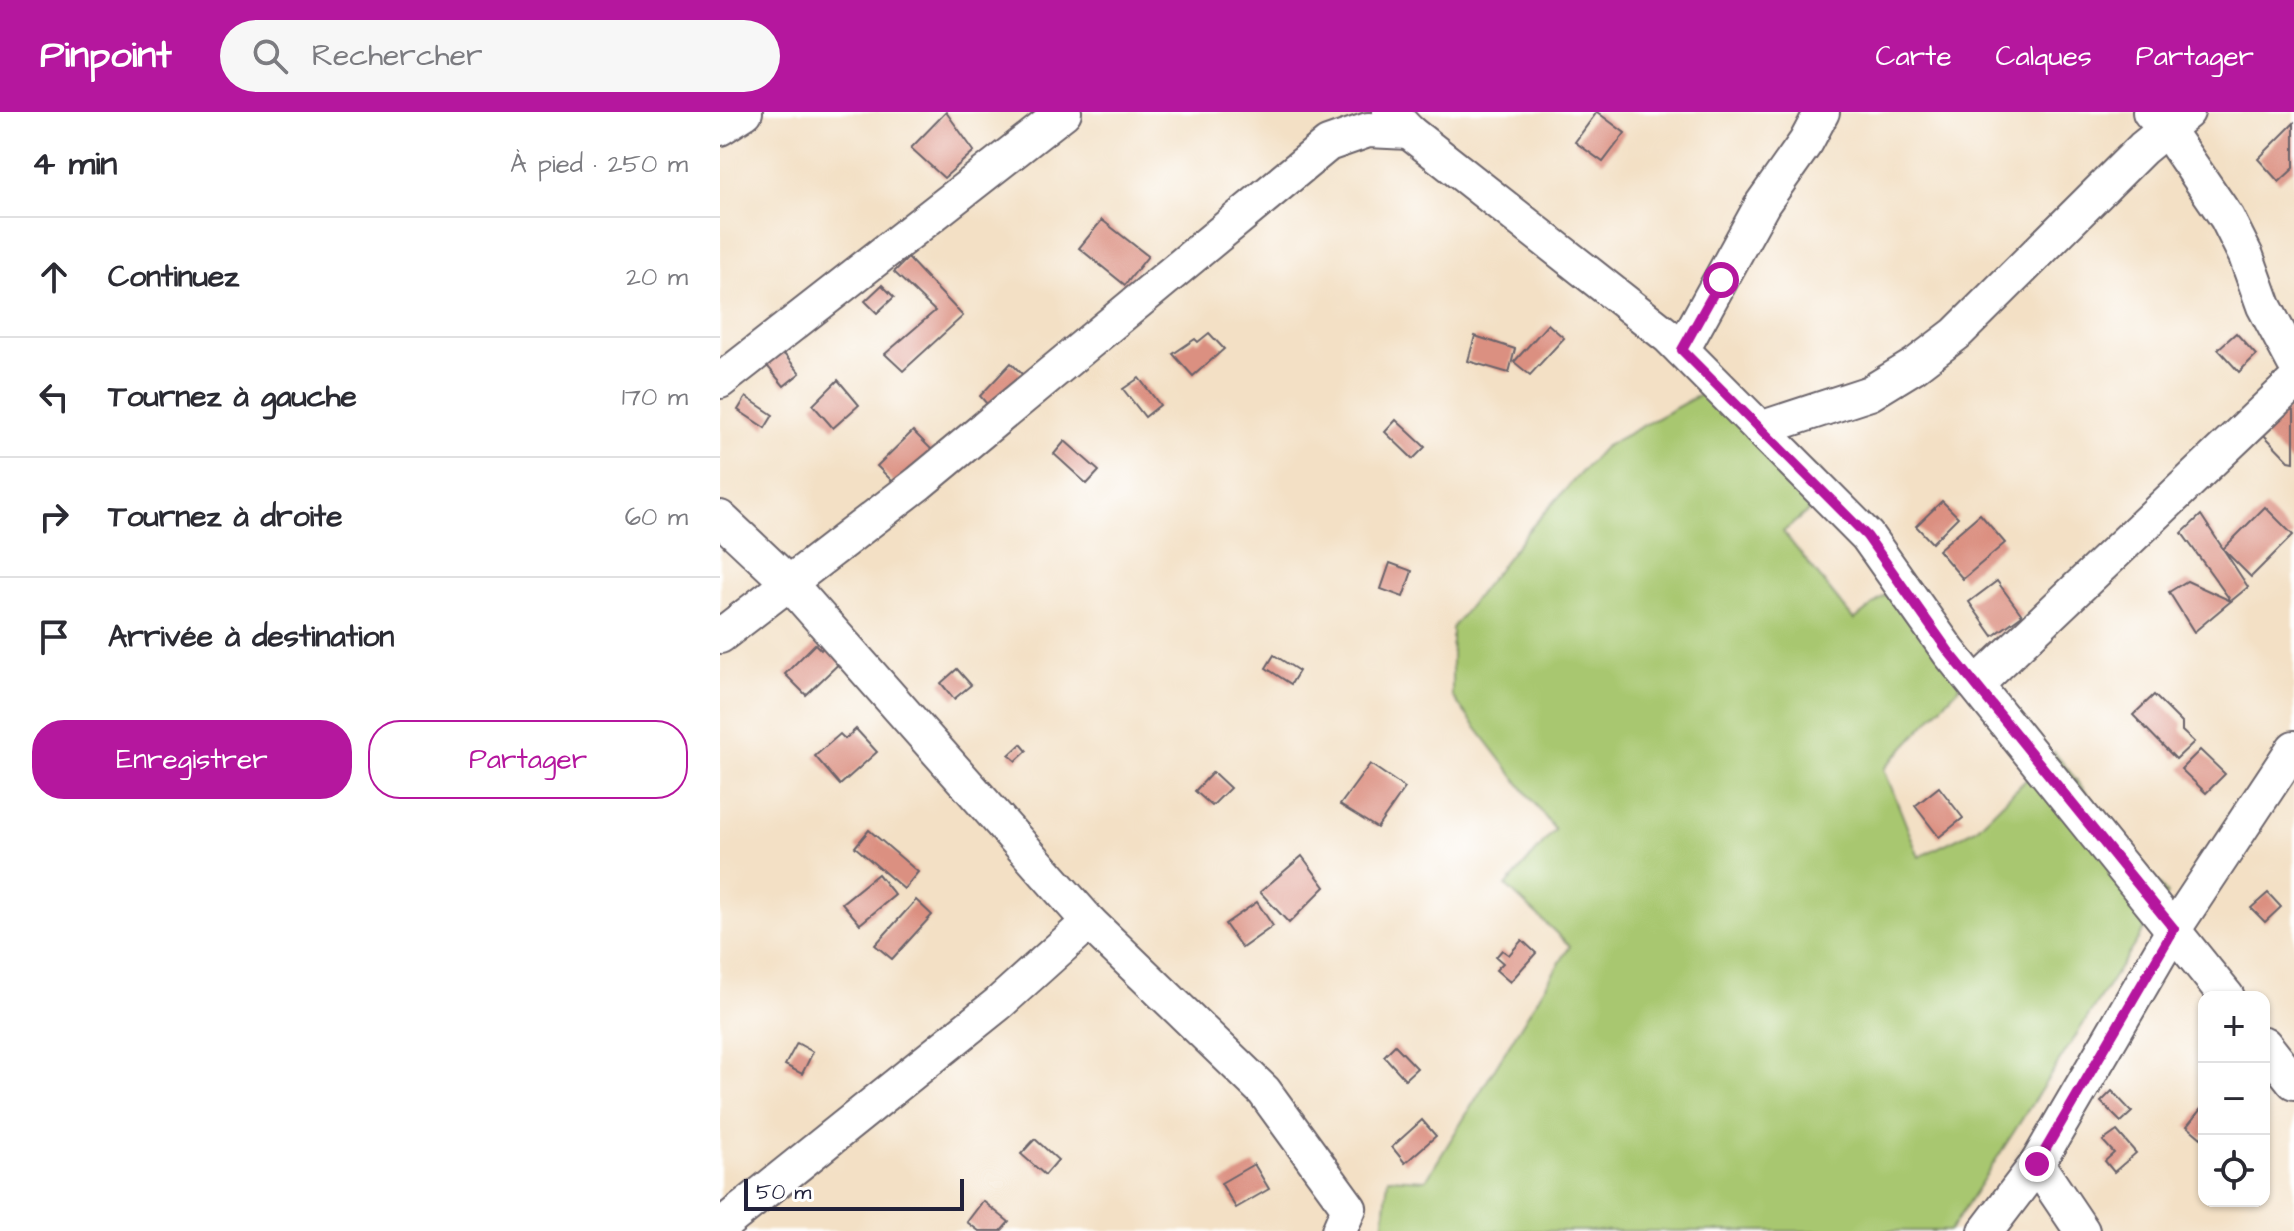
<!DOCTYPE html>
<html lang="fr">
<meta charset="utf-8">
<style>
body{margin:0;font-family:"Architects Daughter",sans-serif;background:#f7f7f7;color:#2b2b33}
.controls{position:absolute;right:24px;bottom:24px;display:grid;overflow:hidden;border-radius:16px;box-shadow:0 2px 6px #0004}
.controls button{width:72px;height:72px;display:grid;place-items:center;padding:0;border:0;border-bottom:2px solid #e1e1e2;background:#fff;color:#2b2b33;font:40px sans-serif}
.scale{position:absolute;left:24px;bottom:20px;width:220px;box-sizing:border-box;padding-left:8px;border:4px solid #22223b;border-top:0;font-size:22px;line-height:28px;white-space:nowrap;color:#22223b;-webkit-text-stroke:6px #fff;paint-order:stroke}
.stop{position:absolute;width:24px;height:24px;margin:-18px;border:6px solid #b5179e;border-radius:50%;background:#fff}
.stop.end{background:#b5179e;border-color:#fff;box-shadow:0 2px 8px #0008}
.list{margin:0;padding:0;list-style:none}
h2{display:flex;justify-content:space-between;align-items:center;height:104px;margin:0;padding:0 32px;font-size:34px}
h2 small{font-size:26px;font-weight:400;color:#7c7c81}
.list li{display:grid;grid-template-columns:52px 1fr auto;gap:24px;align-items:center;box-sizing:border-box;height:120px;padding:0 32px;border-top:2px solid #e1e1e2}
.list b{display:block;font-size:30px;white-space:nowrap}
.list em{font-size:26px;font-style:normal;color:#7c7c81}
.actions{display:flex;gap:16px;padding:24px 32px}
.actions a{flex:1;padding:18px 0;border:2px solid #b5179e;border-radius:32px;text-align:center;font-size:28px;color:#b5179e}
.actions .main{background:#b5179e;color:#fff}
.icon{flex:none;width:44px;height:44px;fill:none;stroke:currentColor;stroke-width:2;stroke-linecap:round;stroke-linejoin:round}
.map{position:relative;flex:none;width:1574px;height:1119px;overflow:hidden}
header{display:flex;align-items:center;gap:48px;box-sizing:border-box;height:112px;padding:0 40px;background:#b5179e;color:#fff}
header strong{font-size:38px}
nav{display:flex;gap:44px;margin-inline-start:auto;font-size:28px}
.search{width:560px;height:72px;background:#f7f7f7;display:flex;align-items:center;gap:20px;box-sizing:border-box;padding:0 28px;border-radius:44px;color:#7c7c81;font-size:30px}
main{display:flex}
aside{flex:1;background:#fff}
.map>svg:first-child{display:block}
.green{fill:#a8c76f;stroke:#657455;stroke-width:2}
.building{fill:#db9081}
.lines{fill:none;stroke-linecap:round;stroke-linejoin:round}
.minor-casing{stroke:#6b646b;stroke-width:38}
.minor{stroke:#fff;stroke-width:34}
.route{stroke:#b5179e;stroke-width:10}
</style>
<header>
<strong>Pinpoint</strong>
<div class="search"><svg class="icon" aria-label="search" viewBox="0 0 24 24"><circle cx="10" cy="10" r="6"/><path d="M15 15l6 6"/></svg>Rechercher</div>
<nav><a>Carte</a><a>Calques</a><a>Partager</a></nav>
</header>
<main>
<aside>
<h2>4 min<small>À pied · 250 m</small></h2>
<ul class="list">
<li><svg class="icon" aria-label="ahead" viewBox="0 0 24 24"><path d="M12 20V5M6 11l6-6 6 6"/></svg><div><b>Continuez</b></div><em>20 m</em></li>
<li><svg class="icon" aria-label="left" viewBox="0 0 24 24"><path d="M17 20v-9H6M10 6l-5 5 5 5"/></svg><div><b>Tournez à gauche</b></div><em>170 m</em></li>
<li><svg class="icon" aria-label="right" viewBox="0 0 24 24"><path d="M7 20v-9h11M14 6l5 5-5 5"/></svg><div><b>Tournez à droite</b></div><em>60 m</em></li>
<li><svg class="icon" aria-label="arrive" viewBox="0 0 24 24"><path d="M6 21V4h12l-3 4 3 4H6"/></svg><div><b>Arrivée à destination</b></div></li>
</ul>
<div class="actions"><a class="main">Enregistrer</a><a>Partager</a></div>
</aside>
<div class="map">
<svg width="1574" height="1119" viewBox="0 0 1574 1119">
<rect width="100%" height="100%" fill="#fff"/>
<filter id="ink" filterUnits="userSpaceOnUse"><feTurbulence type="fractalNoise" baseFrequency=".0125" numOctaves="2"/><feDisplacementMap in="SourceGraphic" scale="16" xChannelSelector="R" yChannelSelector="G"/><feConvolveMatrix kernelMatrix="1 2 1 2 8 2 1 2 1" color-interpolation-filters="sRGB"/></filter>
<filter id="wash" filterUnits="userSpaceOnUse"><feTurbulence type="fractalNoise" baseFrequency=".006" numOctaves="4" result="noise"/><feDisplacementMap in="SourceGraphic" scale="32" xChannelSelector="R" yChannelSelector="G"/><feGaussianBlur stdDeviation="1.8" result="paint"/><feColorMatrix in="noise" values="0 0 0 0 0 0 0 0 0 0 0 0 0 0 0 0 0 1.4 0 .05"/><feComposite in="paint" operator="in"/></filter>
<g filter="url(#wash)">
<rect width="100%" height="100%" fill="#f3e0c5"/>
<!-- green -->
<path class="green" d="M981,282L1099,358L1113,378L1063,420L1134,508L1187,466L1256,557L1164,657L1199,745L1256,717L1334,640L1447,782L1230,1119H663L668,1066L706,1068L850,834L786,774L835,718L732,584V516L808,419L884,335Z"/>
<g id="blocks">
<!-- building -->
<g class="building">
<path d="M226,0L254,39L224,66L191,36Z"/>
<path d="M877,0L905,21L883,50L855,30Z"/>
<path d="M1574,11V56L1559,70L1538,47Z"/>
<path d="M382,108L428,144L405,173L359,136Z"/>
<path d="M188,146L243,204L183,259L165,242L215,199L174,160Z"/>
<path d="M162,173L174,185L157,201L145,189Z"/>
<path d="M828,212L844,226L810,263L794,250Z"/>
<path d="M489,221L504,237L473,264L453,242L475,227L478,230Z"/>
<path d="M1516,221L1536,243L1519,260L1498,237Z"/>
<path d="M755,224L795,237L789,261L748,249Z"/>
<path d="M59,236L80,261L64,274L43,249Z"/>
<path d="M291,251L308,268L274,300L260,284Z"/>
<path d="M419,266L440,293L425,305L403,277Z"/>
<path d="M118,268L139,293L113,316L93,293Z"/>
<path d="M26,285L53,303L45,316L18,298Z"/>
<path d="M1570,296L1574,300V350L1569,349L1541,320Z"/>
<path d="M676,308L705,335L693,347L665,320Z"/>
<path d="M193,319L216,342L180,377L157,354Z"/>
<path d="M345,329L379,359L367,372L334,342Z"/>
<path d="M1222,389L1238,405L1212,431L1196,414Z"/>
<path d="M1545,395L1573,423L1531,465L1503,437Z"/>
<path d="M1260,402L1285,431L1243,467L1218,438Z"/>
<path d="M1481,403L1528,475L1511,489L1462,421Z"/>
<path d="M670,451L692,459L683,485L661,477Z"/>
<path d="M1277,469L1302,503L1273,524L1249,490Z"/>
<path d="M1467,469L1511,489L1474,520L1449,480Z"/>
<path d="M111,525L129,542L86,583L65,562L95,532L101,538Z"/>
<path d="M554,543L579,559L571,572L546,556Z"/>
<path d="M237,557L251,573L234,587L221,571Z"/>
<path d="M1434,583L1462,611V619L1474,630L1456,647L1413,603Z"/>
<path d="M136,617L157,640L120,673L95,644L120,622L125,627Z"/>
<path d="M301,632L307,639L296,649L289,643Z"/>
<path d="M1480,638L1505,662L1486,681L1461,657Z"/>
<path d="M650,652L685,676L657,716L620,693Z"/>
<path d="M493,660L510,676L492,694L475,679Z"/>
<path d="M1219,675L1243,706L1219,725L1195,694Z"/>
<path d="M149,718L198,760L184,777L135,735Z"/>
<path d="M582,744L605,775L569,811L540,780Z"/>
<path d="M158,762L175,783L140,812L122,791Z"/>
<path d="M1548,781L1561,795L1545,810L1531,796Z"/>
<path d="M196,788L212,803L172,847L155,833Z"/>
<path d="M537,790L553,814L522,836L505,812Z"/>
<path d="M802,828L816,841L790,870L776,858L783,851L776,845L782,838L789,843Z"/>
<path d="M77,931L93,940L82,962L65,953Z"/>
<path d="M675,933L697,956L685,967L664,944Z"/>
<path d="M1392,979L1412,1000L1401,1010L1381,990Z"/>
<path d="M1484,993V1022L1481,1026L1467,1014Z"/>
<path d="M702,1008L716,1024L685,1051L672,1035Z"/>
<path d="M1397,1019L1416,1041L1394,1060L1385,1049L1394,1041L1383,1029Z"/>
<path d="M315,1027L338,1048L325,1063L301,1042Z"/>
<path d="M534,1052L549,1077L516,1096L501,1071Z"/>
<path d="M263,1089L289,1110L281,1119H259L247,1110Z"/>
</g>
</g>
</g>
<g filter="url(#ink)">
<use href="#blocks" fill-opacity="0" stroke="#6b646b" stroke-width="2"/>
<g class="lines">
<defs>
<g id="minor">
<path d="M670,0L689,20L949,225L1147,424L1229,540L1507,885"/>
<path d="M1430,0L1446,17L1507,106L1526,144L1544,194L1574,250"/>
<path d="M0,16L25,0"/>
<path d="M962,238L1043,91L1086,30L1102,0"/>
<path d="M0,269L344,0"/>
<path d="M1040,317L1150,281L1194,254L1236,222L1423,36L1467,0"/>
<path d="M0,406L69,471L369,810L544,979L629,1096L619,1119"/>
<path d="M0,524L199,371L608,32L648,18L689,20"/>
<path d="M1256,573L1574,270"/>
<path d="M1544,932L1574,970"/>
<path d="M1317,1052L1362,1119"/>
<path d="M0,1115L278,892L369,810"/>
<path d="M1266,1119L1317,1052L1454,817L1574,636"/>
</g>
</defs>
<!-- minor casing -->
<use href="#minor" class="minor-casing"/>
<!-- minor -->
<use href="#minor" class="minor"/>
</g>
</g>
<g class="lines" filter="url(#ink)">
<!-- route -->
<path class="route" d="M1001,168L962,238L1147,424L1229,540L1454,817L1317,1052"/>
</g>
</svg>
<div class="controls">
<button>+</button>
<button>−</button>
<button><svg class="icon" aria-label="locate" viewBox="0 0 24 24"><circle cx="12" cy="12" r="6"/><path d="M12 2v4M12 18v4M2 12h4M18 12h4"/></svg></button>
</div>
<div class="scale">50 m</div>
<div class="stop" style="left:1001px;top:168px"></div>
<div class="stop end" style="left:1317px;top:1052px"></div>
</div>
</main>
